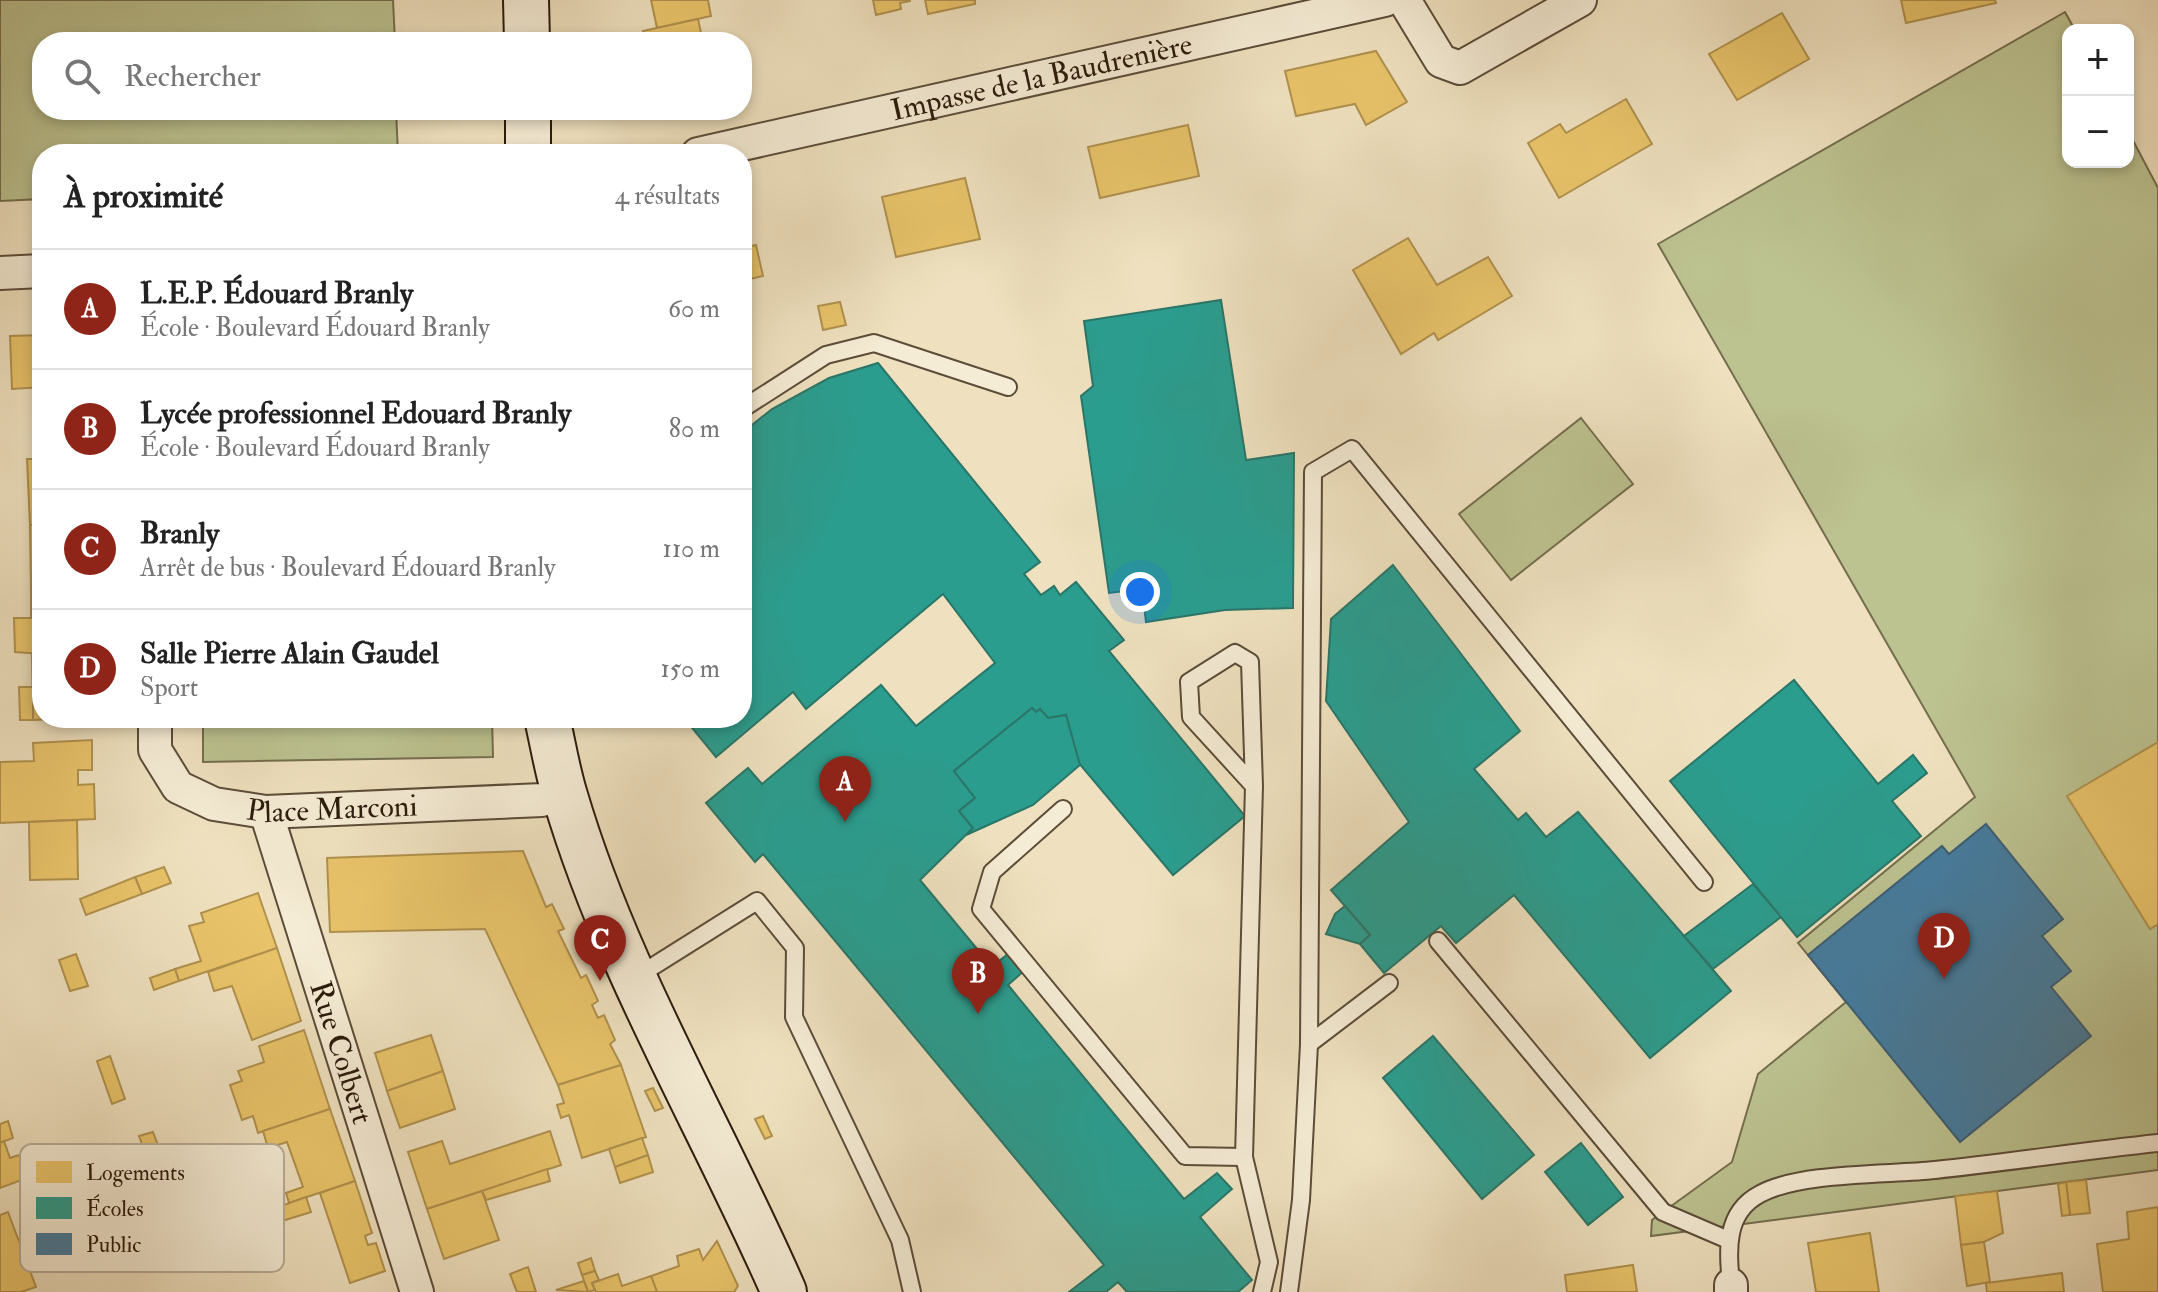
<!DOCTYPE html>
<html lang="fr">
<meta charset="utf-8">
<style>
body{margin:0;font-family:"IM FELL Double Pica",serif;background:#f2f2f2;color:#222}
.controls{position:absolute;right:24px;top:24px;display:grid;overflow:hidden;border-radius:16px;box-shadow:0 4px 12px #0003}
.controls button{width:72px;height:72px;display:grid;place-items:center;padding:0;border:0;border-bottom:2px solid #e0e0e0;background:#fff;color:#222;font:40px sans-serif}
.you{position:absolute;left:1140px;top:592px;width:28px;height:28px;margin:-20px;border:6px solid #fff;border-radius:50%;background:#1a73e8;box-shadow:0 0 0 12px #1a73e833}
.badge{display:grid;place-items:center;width:52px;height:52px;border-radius:50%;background:#8f2418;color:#fff;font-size:26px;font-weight:700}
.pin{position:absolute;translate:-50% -66px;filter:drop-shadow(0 2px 4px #0008)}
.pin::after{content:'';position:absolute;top:42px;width:28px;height:24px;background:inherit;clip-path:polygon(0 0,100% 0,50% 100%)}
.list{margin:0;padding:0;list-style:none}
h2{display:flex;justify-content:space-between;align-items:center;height:104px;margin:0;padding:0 32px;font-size:34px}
h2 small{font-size:26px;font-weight:400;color:#767676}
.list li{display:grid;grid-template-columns:52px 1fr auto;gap:24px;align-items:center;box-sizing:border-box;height:120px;padding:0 32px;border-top:2px solid #e0e0e0}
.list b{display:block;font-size:30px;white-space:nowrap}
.list p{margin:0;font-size:26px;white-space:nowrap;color:#767676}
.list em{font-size:26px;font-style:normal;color:#767676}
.icon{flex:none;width:44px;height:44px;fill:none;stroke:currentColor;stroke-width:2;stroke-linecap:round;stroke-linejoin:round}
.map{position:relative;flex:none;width:2158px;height:1292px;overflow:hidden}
.search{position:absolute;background:#fff;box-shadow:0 4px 12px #0003;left:32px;top:32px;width:720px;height:88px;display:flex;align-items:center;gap:20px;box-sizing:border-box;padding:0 28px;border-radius:32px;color:#767676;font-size:30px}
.panel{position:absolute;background:#fff;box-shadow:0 4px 12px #0003;left:32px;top:144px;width:720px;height:584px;border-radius:32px}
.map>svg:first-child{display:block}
.green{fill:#bcc290;stroke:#746e4e;stroke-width:2}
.homes{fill:#e9c46a;stroke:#b0914e;stroke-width:2}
.schools{fill:#2a9d8f;stroke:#2a7668;stroke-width:2}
.public{fill:#457b9d;stroke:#3d5e72;stroke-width:2}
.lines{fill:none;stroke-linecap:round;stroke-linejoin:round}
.lane-casing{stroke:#5c4c39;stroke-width:20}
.street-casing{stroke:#5c4c39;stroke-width:36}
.secondary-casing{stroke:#2b1a0c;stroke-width:48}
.lane{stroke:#f5ecd5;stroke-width:16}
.street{stroke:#f5ecd5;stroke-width:32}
.secondary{stroke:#f5ecd5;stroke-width:44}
.labels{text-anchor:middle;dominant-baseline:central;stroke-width:8;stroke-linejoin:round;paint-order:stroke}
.street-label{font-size:30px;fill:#2b1a0c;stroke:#f5ecd5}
.key{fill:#f5ecd5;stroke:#b8ad99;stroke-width:2}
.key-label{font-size:22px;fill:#2b1a0c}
</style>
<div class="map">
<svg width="2158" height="1292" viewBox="0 0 2158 1292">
<rect width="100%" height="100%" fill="#efe1bf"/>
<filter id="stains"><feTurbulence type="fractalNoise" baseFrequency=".0025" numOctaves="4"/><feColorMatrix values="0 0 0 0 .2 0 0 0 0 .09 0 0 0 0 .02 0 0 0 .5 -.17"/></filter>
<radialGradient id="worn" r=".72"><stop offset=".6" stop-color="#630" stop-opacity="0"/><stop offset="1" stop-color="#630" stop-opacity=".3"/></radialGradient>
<!-- green -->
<g class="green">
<path d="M0,0H393L395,42H42V110H396L398,154H42V199L0,201Z"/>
<path d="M2065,12L2075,30H2068V162H2128V131L2158,188V1170L1651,1236L1652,1220L1732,1162L1758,1074L1846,1002L1798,943L1975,797L1658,244Z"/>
<path d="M1581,418L1633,484L1511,580L1459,514Z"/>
<path d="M203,718H492L493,757L203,762Z"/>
</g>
<!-- homes -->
<g class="homes">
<path d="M651,0H708L711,16L657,28Z"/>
<path d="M873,0H910V1L900,3L901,9L876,15Z"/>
<path d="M925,0H975V4L928,14Z"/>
<path d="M1901,0H1995L1996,3L1906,23Z"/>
<path d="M1782,13L1809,59L1737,100L1709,54Z"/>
<path d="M698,19L703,42H645L643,31Z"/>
<path d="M1376,51L1407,102L1366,125L1355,104L1296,116L1285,71Z"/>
<path d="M1626,99L1652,144L1559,198L1528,143L1560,124L1566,133Z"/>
<path d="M1188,125L1199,176L1100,198L1088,147Z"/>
<path d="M965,178L980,239L896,257L882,197Z"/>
<path d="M1408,238L1437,285L1488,257L1512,296L1438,340L1434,333L1401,354L1353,270Z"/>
<path d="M756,245L763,276L742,281V248Z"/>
<path d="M840,302L846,325L823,330L818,306Z"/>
<path d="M42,335V387L12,389L10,336Z"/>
<path d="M27,459H42V525H30Z"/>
<path d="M30,525H42V588H31Z"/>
<path d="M31,588H42V654L15,652L14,618H31Z"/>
<path d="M32,654H42V718H87L33,720Z"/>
<path d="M19,687H33V720H20Z"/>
<path d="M92,740V770H78V785L94,784L95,819L0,823V762L34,761L33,743Z"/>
<path d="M2158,742V924L2150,929L2067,796Z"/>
<path d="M77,820L78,879L30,880L29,822Z"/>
<path d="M523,851L546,907L552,904L564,929L558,931L581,978L586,975L598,1001L592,1005L598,1018L604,1015L615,1040L610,1044L621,1065L558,1085L485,929L330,932L327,858Z"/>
<path d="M164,867L171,883L142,894L135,877Z"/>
<path d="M135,877L142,894L86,915L80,899Z"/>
<path d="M258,893L277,948L179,981L175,969L201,961L189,926L204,922L201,913Z"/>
<path d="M277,948L301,1021L252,1040L232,986L214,991L208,972Z"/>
<path d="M76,954L88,986L70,991L59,960Z"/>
<path d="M175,969L179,981L154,990L150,978Z"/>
<path d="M304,1030L330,1109L258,1133L253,1116L242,1120L230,1085L242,1081L238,1071L264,1062L259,1046Z"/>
<path d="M431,1035L443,1071L387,1091L375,1053Z"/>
<path d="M110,1056L125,1099L112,1104L97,1061Z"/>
<path d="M621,1065L646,1137L582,1158L569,1115L561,1118L557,1105L564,1103L558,1085Z"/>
<path d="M443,1071L455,1109L400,1128L387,1091Z"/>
<path d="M653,1088L663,1108L655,1111L645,1091Z"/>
<path d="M330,1109L355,1181L289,1203L286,1193L303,1187L287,1142L268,1148L263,1131Z"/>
<path d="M763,1116L772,1136L765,1139L755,1119Z"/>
<path d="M8,1121L13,1138L0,1143V1124Z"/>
<path d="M550,1131L561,1165L427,1209L408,1152L442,1141L450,1164Z"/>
<path d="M153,1132L162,1156L157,1158L160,1165L151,1169L139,1136Z"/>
<path d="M642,1138L648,1155L615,1167L609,1149Z"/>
<path d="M4,1141L10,1158L19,1155L27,1178L0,1188V1143Z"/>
<path d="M648,1155L653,1172L620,1183L615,1167Z"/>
<path d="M547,1169L550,1181L486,1200L482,1191Z"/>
<path d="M2086,1180L2090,1213L2070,1215L2066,1182Z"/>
<path d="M355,1181L372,1233L365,1236L368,1245L376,1243L385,1271L350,1283L320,1193Z"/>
<path d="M2066,1182L2070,1215L2062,1216L2058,1184Z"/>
<path d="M482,1191L499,1240L444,1259L427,1209Z"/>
<path d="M1997,1191L2003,1233L1984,1242L1961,1245L1955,1196Z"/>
<path d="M306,1197L311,1212L266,1226L262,1213Z"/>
<path d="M2158,1207V1292H2103L2097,1244L2129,1239L2127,1212Z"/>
<path d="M8,1212L36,1287L21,1292H0V1215Z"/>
<path d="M1870,1233L1879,1292H1816L1808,1243Z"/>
<path d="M717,1241L738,1286L734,1292H657L651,1276L679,1266L677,1256L699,1249L703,1260Z"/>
<path d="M1984,1242L1990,1282L1967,1286L1961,1245Z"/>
<path d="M591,1258L595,1271L582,1275L578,1263Z"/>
<path d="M1633,1265L1637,1292H1567L1565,1275Z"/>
<path d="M528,1267L536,1292H517L510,1274Z"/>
<path d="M595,1271L599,1280L592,1283L595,1290L588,1292L582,1275Z"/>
<path d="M2062,1273L2064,1292H1987L1986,1283Z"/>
<path d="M618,1274L622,1286L651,1276L657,1292H596L592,1283Z"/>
<path d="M584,1281L588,1292L556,1290Z"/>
</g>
<!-- schools -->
<g class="schools">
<path d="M1221,300L1246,460L1294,453L1293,608L1225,610L1146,622L1142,589L1109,593L1081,396L1093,386L1084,321Z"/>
<path d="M878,363L1040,562L1024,574L1041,595L1054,586L1060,595L1076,582L1124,640L1109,651L1245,816L1173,875L1078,762L1066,715L1048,718L1040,709L1036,712L1032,708L954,771L975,798L959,811L973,828L920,880L992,967L1009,953L1024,971L1008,985L1184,1199L1217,1173L1232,1189L1200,1217L1252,1280L1238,1292H1127L1118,1282L1106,1292H1069L1104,1265L763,854L755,862L706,803L748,768L762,784L881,685L916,726L995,663L943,594L806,709L793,692L716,757L684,718H742V433L772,409L829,378Z"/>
<path d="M1393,565L1520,731L1474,769L1518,820L1526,813L1546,837L1578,812L1731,991L1650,1058L1514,895L1456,943L1441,926L1384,973L1360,944L1370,935L1331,890L1409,822L1326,701L1331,619Z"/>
<path d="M1794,680L1878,784L1913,755L1927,773L1892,801L1921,836L1797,937L1670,781Z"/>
<path d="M1032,708L1036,712L1040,709L1048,718L1066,715L1080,765L1033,805L966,835L973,828L959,811L975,798L954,771Z"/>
<path d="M1753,884L1781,917L1713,969L1684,936Z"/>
<path d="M1345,906L1370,935L1360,944L1326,934L1335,914Z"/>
<path d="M1433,1036L1534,1155L1482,1199L1383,1078Z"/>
<path d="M1581,1143L1623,1197L1588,1225L1545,1172Z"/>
</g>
<!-- public -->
<path class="public" d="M1986,824L2063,919L2042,936L2071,971L2051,987L2091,1036L1960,1142L1808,955L1942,846L1949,854Z"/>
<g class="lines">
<defs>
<g id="lane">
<path d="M742,409L826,355L874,343L1008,387"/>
<path d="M1254,786L1191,717L1189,682L1235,653L1250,662L1254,786L1244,1157L1269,1262L1262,1292"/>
<path d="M1063,809L992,872L981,909L1185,1156L1244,1157"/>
<path d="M1438,941L1663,1212L1726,1239"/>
<path d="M636,977L757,901L795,948L794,1017L900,1240L912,1292"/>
<path d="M1309,1044L1389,983"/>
<path d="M1731,1285C1728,1251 1724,1213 1760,1194C1800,1172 1888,1175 1935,1170C2009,1162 2083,1151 2158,1143"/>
<path d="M1289,1292L1301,1200L1309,1044L1313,472L1352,449L1704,882"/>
</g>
<g id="street">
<path d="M1404,0L1441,61L1460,68L1580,0"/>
<path id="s1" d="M698,154L1385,0"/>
<path d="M0,273L42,271"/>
<path id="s2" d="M155,718V750L178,787L214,804L266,812L542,800L564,795"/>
<path id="s3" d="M266,812L417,1292"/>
<path d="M1731,1285V1292"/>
</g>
<g id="secondary">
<path d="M526,0L527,42"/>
<path d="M528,110V154"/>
<path d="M547,718C553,744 557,770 565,796C616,970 712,1127 784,1292"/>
</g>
</defs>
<!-- lane casing -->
<use href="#lane" class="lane-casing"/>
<!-- street casing -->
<use href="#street" class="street-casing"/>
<!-- secondary casing -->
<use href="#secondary" class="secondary-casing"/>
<!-- lane -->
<use href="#lane" class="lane"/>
<!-- street -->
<use href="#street" class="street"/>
<!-- secondary -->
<use href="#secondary" class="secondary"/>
</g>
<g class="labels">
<!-- street labels -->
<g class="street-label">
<text stroke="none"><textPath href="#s1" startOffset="352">Impasse de la Baudrenière</textPath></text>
<text stroke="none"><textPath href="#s2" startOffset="234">Place Marconi</textPath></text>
<text stroke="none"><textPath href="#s3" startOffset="252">Rue Colbert</textPath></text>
</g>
</g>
<!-- legend -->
<rect x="20" y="1144" width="264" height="128" rx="12" class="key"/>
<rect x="36" y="1161" width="36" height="22" fill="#e9c46a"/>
<rect x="36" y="1197" width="36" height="22" fill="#2a9d8f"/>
<rect x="36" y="1233" width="36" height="22" fill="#457b9d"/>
<g class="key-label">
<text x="86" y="1180">Logements</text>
<text x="86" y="1216">Écoles</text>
<text x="86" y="1252">Public</text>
</g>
<rect width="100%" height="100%" filter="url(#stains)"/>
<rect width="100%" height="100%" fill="url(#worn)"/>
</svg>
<div class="controls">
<button>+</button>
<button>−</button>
</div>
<div class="you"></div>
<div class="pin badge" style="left:845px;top:822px">A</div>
<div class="pin badge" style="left:978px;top:1014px">B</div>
<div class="pin badge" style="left:600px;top:981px">C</div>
<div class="pin badge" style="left:1944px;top:979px">D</div>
<div class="search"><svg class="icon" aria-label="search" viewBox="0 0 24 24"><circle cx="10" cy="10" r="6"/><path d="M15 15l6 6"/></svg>Rechercher</div>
<section class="panel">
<h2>À proximité<small>4 résultats</small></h2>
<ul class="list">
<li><span class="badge">A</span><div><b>L.E.P. Édouard Branly</b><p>École · Boulevard Édouard Branly</p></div><em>60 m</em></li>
<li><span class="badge">B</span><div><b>Lycée professionnel Edouard Branly</b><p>École · Boulevard Édouard Branly</p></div><em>80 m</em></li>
<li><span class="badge">C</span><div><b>Branly</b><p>Arrêt de bus · Boulevard Édouard Branly</p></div><em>110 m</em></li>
<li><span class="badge">D</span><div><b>Salle Pierre Alain Gaudel</b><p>Sport</p></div><em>150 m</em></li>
</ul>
</section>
</div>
